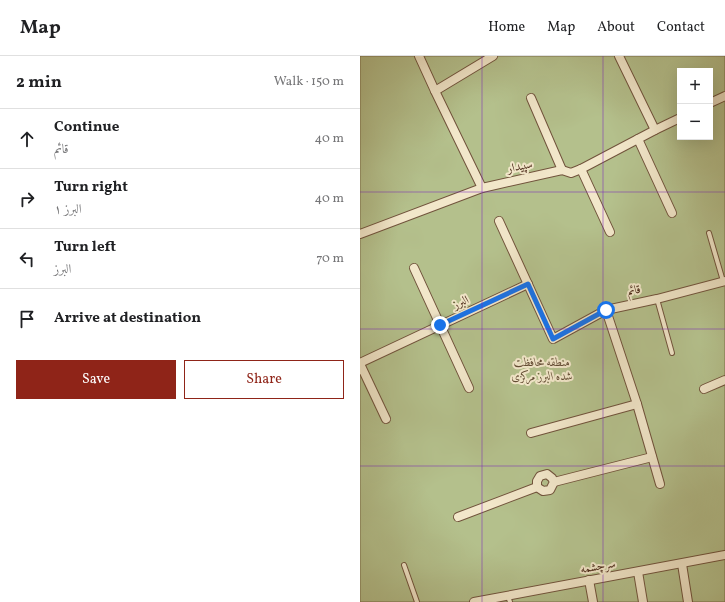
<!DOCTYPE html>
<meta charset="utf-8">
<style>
body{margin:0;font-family:Vollkorn,Amiri,serif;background:#f2f2f2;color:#202124}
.controls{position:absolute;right:12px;top:12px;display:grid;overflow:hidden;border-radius:0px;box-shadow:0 4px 16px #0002}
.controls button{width:36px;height:36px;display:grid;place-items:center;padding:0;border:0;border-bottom:1px solid #e0e0e0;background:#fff;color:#202124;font:20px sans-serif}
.stop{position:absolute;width:12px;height:12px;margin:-9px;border:3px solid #1a73e8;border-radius:50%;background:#fff}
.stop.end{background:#1a73e8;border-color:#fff;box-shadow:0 1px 4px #0008}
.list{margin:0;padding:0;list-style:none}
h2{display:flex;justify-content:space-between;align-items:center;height:52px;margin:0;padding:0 16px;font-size:17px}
h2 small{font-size:13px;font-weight:400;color:#757577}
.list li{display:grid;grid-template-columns:26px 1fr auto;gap:12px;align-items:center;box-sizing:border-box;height:60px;padding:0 16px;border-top:1px solid #e0e0e0}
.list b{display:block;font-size:15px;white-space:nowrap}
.list p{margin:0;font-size:13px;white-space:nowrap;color:#757577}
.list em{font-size:13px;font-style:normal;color:#757577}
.actions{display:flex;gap:8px;padding:12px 16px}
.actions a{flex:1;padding:9px 0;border:1px solid #8f2418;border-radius:0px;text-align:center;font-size:14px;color:#8f2418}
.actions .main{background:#8f2418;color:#fff}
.icon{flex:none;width:22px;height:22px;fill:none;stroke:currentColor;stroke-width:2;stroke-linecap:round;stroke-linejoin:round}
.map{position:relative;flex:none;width:365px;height:546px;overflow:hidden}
header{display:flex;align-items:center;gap:24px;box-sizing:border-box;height:56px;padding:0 20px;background:#fff;border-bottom:1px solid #e0e0e0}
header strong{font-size:19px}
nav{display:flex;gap:22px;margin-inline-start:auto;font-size:14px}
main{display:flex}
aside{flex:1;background:#fff}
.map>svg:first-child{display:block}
.park{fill:#b4c08c;stroke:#7e7351;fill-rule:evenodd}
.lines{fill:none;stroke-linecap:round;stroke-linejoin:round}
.lane-casing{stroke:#71533c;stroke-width:6}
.street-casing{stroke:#71533c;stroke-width:10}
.lane{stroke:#f2e7ca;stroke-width:4}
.street{stroke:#f2e7ca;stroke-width:8}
.route{stroke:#1a73e8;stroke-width:5}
.grid{fill:none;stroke:#7b2cbf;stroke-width:1;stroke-opacity:0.55}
.labels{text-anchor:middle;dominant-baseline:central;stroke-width:4;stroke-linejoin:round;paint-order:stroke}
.street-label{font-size:12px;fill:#482616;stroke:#f2e7ca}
.park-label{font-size:12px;font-style:italic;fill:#634c34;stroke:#f2e7ca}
</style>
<header>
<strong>Map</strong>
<nav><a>Home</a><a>Map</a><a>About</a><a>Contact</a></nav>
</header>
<main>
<aside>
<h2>2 min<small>Walk · 150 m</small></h2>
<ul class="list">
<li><svg class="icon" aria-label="ahead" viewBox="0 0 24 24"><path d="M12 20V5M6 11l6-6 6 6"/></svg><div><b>Continue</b><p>قائم</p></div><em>40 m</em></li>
<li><svg class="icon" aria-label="right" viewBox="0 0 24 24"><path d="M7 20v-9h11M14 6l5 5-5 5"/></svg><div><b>Turn right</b><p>البرز ۱</p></div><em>40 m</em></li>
<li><svg class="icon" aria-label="left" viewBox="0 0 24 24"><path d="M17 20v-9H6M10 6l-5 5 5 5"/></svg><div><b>Turn left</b><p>البرز</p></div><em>70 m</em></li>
<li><svg class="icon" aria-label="arrive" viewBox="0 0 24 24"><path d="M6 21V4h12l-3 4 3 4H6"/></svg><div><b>Arrive at destination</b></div></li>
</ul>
<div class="actions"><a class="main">Save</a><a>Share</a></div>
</aside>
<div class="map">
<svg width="365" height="546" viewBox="0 0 365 546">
<rect width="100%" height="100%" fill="#ebdaad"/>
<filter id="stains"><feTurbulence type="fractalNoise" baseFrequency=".005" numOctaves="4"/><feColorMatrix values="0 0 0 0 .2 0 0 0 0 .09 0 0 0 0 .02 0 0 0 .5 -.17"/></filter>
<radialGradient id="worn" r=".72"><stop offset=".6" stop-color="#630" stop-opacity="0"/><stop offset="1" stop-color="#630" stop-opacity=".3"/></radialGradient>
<!-- park -->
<path class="park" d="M0,0H365V546H0ZM320,15H350V81H320Z"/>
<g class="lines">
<defs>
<g id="lane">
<path d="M349,177L363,225"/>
<path d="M297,243L312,297"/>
<path d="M44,509L57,546"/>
<path d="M148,540L150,546"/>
</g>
<g id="street">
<path d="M59,0L75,35L122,132"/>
<path d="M259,0L295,74"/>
<path d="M75,35L133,0"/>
<path d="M171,42L202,114"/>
<path d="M350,47L365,40"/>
<path d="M278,83L312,157"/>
<path d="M221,113L250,176"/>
<path d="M139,165L193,283L246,254L297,243L365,225"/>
<path d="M0,178L122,132L202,114L211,117L221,113L295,74L320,62"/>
<path d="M54,212L109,332"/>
<path d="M246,254L277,348L300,428"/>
<path d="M0,307L168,228"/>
<path d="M0,308L26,363"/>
<path d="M344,333L365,324"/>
<path d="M171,377L277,348"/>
<path d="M187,418L192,422L194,426L190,434L183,435L177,431V425L180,420Z"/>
<path d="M194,426L292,401"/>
<path d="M98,461L177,431"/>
<path d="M322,508L328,546"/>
<path d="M278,516L283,546"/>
<path d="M229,524L233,546"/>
<path d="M114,546L365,499"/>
</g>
</defs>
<!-- lane casing -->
<use href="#lane" class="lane-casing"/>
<!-- street casing -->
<use href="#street" class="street-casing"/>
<!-- lane -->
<use href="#lane" class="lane"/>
<!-- street -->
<use href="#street" class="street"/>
</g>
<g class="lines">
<!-- route -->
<path class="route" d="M80,269L168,228L193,283L246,254"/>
</g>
<!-- grid -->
<path class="grid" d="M122,0V546M243,0V546M0,136H365M0,273H365M0,410H365"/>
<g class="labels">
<!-- street labels -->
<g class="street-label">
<text transform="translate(160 111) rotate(-12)">سپیدار</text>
<text transform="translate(274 235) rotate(-12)">قائم</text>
<text transform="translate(101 247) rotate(-25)">البرز</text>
<text transform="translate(238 511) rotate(-10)">سرچشمه</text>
</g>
<!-- park labels -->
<g class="park-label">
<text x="182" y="307">منطقه محافظت<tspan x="182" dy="14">شده البرز مرکزی</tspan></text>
</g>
</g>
<rect width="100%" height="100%" filter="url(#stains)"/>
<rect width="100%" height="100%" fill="url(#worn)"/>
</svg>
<div class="controls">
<button>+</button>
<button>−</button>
</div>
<div class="stop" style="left:246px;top:254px"></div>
<div class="stop end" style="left:80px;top:269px"></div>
</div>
</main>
